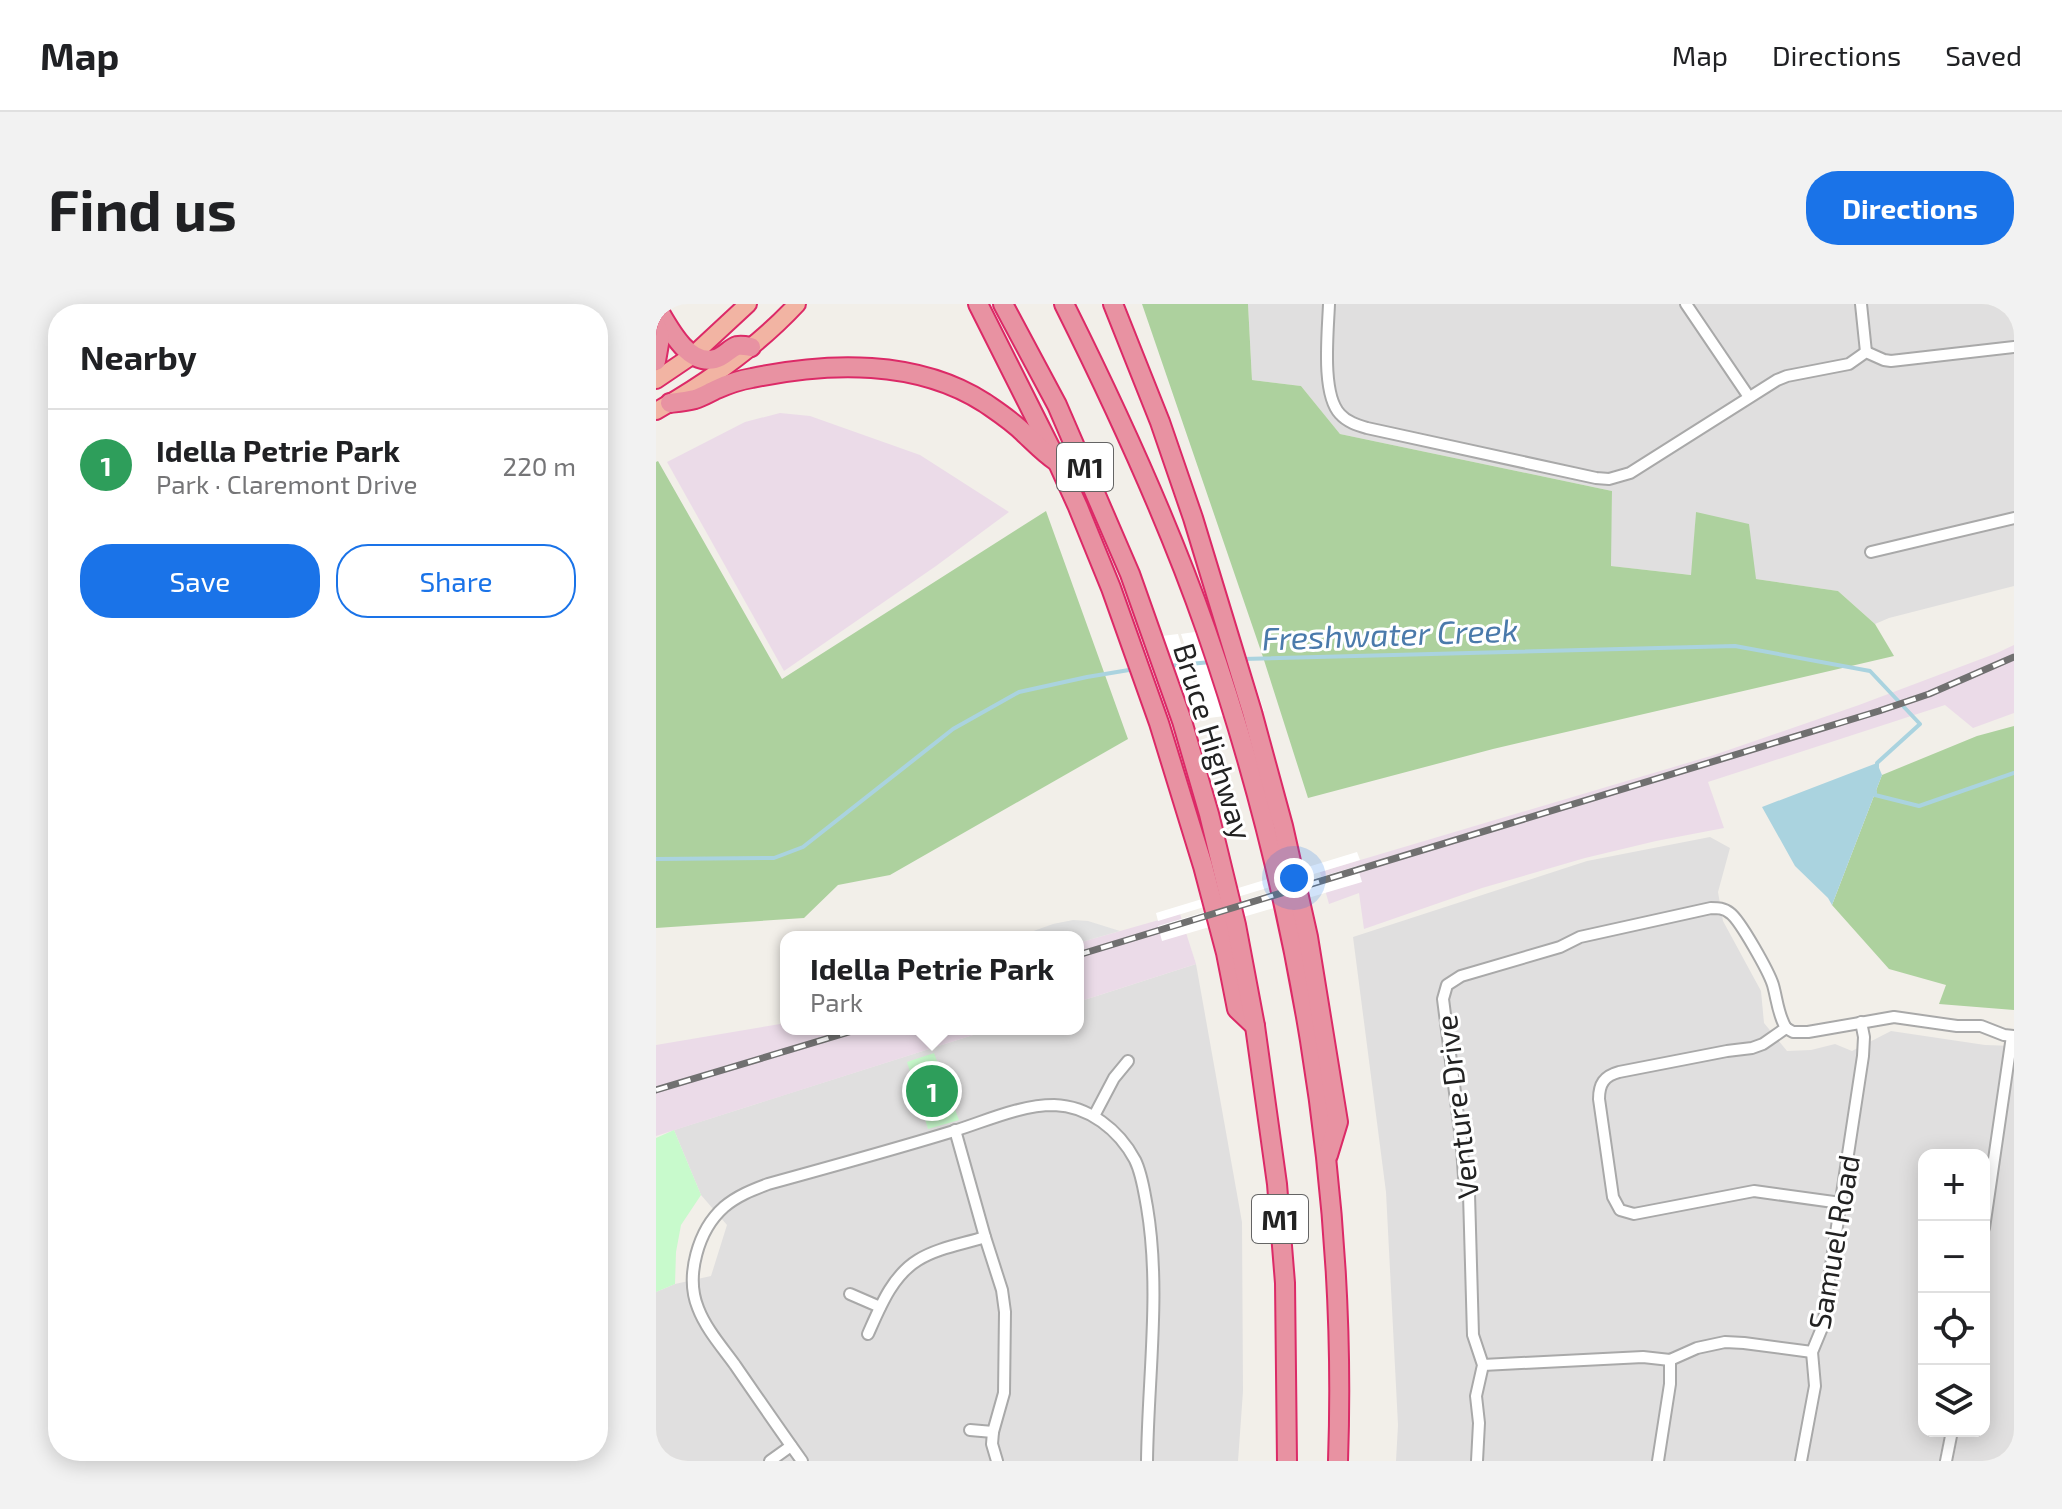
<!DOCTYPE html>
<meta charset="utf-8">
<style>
body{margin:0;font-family:"Exo 2",sans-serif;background:#f2f2f2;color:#202124}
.controls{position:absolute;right:24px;bottom:24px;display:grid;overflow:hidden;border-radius:16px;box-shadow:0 4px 20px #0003}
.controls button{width:72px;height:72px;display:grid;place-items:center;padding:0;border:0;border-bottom:2px solid #e0e0e0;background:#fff;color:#202124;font:40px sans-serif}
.you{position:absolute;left:638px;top:574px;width:28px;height:28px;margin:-20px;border:6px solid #fff;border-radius:50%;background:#1a73e8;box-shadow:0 0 0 12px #1a73e833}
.badge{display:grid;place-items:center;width:52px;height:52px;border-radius:50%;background:#1a73e8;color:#fff;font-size:26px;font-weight:700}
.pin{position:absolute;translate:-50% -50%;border:4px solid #fff;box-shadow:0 2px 8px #0006}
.popup{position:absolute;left:124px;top:627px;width:304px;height:104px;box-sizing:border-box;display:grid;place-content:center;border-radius:16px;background:#fff;filter:drop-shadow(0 2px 6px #0005);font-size:26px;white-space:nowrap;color:#757577}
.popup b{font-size:30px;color:#202124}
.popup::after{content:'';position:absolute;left:50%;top:100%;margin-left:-16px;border:16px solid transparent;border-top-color:#fff}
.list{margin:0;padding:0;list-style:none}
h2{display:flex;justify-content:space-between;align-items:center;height:104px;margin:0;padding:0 32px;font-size:34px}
h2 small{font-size:26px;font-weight:400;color:#757577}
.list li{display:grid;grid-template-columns:52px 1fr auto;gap:24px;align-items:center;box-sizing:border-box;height:112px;padding:0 32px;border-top:2px solid #e0e0e0}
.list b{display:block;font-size:30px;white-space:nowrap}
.list p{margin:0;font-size:26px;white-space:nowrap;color:#757577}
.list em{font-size:26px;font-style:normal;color:#757577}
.actions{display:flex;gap:16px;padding:24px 32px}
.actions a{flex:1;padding:18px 0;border:2px solid #1a73e8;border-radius:32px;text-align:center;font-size:28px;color:#1a73e8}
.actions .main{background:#1a73e8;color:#fff}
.icon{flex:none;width:44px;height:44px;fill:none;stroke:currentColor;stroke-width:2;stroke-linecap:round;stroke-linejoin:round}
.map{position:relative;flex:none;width:1358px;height:1157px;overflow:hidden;border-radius:32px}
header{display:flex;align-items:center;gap:48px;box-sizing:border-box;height:112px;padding:0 40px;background:#fff;border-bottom:2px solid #e0e0e0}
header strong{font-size:38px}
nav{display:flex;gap:44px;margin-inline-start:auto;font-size:28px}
.intro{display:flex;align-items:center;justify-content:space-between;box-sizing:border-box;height:192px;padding:0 48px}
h1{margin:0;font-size:56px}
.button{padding:20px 36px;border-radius:32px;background:#1a73e8;color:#fff;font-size:28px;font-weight:700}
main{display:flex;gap:48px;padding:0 48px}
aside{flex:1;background:#fff;border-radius:32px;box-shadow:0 4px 20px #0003}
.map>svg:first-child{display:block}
.residential{fill:#e0dfdf;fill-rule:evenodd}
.industrial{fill:#ebdbe8}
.forest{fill:#add19e}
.park{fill:#c8facc}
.parking{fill:#e2e2e2}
.water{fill:#aad3df}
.pier{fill:#fff}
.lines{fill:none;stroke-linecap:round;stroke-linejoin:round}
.stream{stroke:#aad3df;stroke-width:4}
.minor-casing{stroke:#a9a9a9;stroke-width:14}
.trunk-casing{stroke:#dc2a67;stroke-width:20}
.motorway-casing{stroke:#dc2a67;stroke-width:22}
.minor{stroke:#fff;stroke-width:10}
.trunk{stroke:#f2b4a3;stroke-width:16}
.motorway{stroke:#e892a2;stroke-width:18}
.rail-casing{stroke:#707070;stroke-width:7}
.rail{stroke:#fff;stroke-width:4;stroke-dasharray:12;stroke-linecap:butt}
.labels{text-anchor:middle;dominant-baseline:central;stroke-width:6;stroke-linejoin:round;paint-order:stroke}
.shield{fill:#fff;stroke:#646464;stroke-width:2}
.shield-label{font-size:28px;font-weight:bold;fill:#222}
.street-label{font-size:30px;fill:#222;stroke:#fff}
.water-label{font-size:32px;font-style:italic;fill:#4a7aab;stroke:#fff}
</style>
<header>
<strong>Map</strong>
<nav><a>Map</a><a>Directions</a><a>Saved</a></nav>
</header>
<div class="intro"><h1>Find us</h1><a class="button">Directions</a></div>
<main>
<aside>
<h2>Nearby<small></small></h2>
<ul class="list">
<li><span class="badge" style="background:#2e9e5b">1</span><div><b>Idella Petrie Park</b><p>Park · Claremont Drive</p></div><em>220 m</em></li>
</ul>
<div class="actions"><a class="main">Save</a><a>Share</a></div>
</aside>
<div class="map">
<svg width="1358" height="1157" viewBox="0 0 1358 1157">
<rect width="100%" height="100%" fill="#f2efe9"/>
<!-- residential -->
<g class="residential">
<path d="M592,0H1358V282L1233,314L1219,320L1182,287L1100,275L1040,208L1036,271L954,262L956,187L684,130L645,82L596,76Z"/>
<path d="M1054,533L1074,544L1062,588L1067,617L1105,687L1108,719L1131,747L1155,746L1179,740L1196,747L1235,727L1329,741L1358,742V1157H740L742,1121L730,888L697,633L931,557ZM1268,851H1328V1127H1268Z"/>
<path d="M540,660L586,918L587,1087L582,1157H0V988L19,980L55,972L71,921L45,891L18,826L336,725H422V698Z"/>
</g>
<!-- industrial -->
<g class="industrial">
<path d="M124,109L154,112L264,151L353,208L280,262L128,367L11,158L89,118Z"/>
<path d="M1358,341V409L1317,424L1289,401L1052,478L1068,524L1000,537L929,554L826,584L708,625L703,589L673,600L664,568L1058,451L1203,401L1341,349Z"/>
<path d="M524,610L540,660L422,698V639Z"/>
<path d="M130,719V725H336L0,832V741Z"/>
</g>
<!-- forest -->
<g class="forest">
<path d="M486,0H592L596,76L645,82L684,130L956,187L955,262L1035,271L1040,208L1093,220L1100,275L1182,287L1219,320L1238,352L837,445L652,494L607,353Z"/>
<path d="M2,157L126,375L390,207L472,435L234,571L182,581L148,614L0,624V158Z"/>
<path d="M1358,422V706L1283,700L1290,681L1233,665L1176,601L1226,471L1321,432Z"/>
</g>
<!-- park -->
<g class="park">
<path d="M278,749L303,816L272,825L251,758Z"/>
<path d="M18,826L45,891L25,921L20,948L19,980L0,988V834Z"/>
</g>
<!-- parking -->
<path class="parking" d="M417,616L432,617L464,627L422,639V633H361L397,620Z"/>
<!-- water -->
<path class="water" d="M1221,459L1226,471L1176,601L1172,594L1139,562L1106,503Z"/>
<!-- pier -->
<g class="pier">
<path d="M580,322L608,407L553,414L525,330Z"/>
<path d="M522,330L549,414L494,421L466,337Z"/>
<path d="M701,548L704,556L502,617L500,609Z"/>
<path d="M701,562L706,578L506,637L502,622Z"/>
</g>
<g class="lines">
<!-- stream -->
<g class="stream">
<path d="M587,355L1079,342L1214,367L1264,420L1221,459V463"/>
<path d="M512,362L555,358"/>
<path d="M1219,487V491L1263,502L1358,469"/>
<path d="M0,555L118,554L147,543L297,425L363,388L431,373L479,365"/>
</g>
<defs>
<g id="minor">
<path d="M673,0C672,28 665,90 684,110C691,118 701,121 711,124L940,174L953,175L974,169L1121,76L1131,72L1193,60L1210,48L1228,56L1235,57L1358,43"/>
<path d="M1030,0L1093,93"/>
<path d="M1205,0L1210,48"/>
<path d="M1215,248L1358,214"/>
<path d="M1130,724L1107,740L1096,744L1071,747L963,768C948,772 943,780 943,795L957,893L964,906L978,910L1098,887L1185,899"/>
<path d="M1130,724L1137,728H1152L1238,713L1301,722H1325L1348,731L1358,732"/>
<path d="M438,812L458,774L472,757"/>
<path d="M299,826L329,933L346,986L349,1008L348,1089L337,1128L336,1140L341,1157"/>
<path d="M1328,924L1356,732"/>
<path d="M194,990L224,1003"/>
<path d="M212,1030C224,1003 236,972 262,956C281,944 307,940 329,933"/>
<path d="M827,1061L987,1053L1014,1056L1041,1044L1069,1038L1088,1039L1156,1048"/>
<path d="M314,1126L337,1128"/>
<path d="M114,1157L135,1142"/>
<path d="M146,1157C123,1125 101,1093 79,1061C66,1043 50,1025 42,1004C29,972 42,926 68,903C81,892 96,886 112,880C174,863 236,846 298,827C330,817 364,801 398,801C433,802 463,826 479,856C486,870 488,887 491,903C505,986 492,1073 491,1157"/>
<path d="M821,1157L823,1119L820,1092L827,1061L817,1031L813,890L808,873L806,843L787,695L791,681L805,672L904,643L924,633L1055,604C1062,604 1068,604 1074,609C1084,616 1113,668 1117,681C1121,695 1122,711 1130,724"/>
<path d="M1002,1157L1014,1080V1056"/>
<path d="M1145,1157L1159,1082L1156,1048L1168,1019L1171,988L1207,752L1208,733L1205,718"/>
<path d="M1290,1157L1296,1127"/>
</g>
<g id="trunk">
<path d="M0,76L37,51L92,0"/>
<path d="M0,107C51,78 101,43 141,0"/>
</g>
<g id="motorway">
<path d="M322,0L402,159L422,203L455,284L503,419L547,562L570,649L581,705L599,722"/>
<path d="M347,0L401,101L474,270L526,417L553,510L580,621L599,722L621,880L629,979L631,1157"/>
<path d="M408,0C461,106 511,214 550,326C641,588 692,880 682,1157"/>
<path d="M457,0L504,118L537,214L596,408L627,522L652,633L682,818L672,851"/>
<path d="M0,2C12,22 31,62 59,55C68,53 74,44 81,42C86,41 90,42 95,43"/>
<path d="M0,21L4,34L0,57"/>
<path d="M14,99C22,98 31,97 39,95C46,93 54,88 61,85C72,80 84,76 96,74C172,58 261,55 329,99C342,108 356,117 368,129C379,139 387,148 400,157"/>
</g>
</defs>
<!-- minor casing -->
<use href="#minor" class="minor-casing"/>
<!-- trunk casing -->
<use href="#trunk" class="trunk-casing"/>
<!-- motorway casing -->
<use href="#motorway" class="motorway-casing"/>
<!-- minor -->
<use href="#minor" class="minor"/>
<!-- trunk -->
<use href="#trunk" class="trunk"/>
<!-- motorway -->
<use href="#motorway" class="motorway"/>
<defs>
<g id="rail">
<path d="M422,651L1223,407L1273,390L1358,353"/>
<path d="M0,786L203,725"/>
</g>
</defs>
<!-- rail casing -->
<use href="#rail" class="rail-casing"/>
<!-- rail -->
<use href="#rail" class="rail"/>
</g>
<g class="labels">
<!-- shield labels -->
<g class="shield">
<rect x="401" y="139" width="56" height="48" rx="6"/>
<rect x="596" y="891" width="56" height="48" rx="6"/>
</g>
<g class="shield-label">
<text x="429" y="163">M1</text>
<text x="624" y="915">M1</text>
</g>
<!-- street labels -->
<g class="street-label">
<text transform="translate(558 437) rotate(73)">Bruce Highway</text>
<text transform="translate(800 803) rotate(-97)">Venture Drive</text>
<text transform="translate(1177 938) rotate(-80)">Samuel Road</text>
</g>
<!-- water labels -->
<g class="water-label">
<text transform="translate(734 329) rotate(-2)">Freshwater Creek</text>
</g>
</g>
</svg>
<div class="controls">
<button>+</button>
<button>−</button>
<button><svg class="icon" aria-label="locate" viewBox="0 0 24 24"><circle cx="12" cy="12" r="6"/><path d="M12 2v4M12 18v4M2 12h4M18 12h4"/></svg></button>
<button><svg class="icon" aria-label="layers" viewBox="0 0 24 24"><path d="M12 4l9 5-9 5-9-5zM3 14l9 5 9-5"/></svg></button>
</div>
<div class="you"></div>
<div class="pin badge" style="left:276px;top:787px;background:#2e9e5b">1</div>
<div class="popup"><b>Idella Petrie Park</b>Park</div>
</div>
</main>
